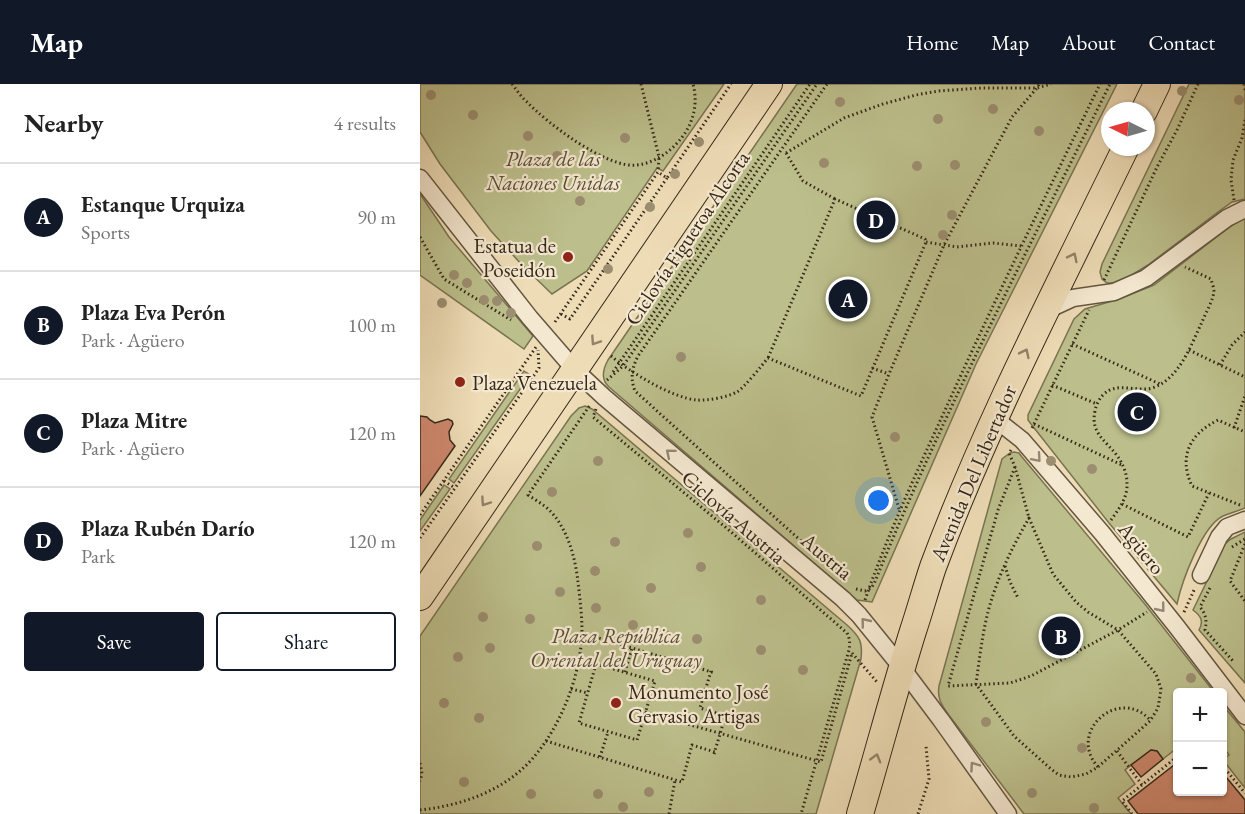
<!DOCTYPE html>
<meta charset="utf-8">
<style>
body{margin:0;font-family:"EB Garamond",serif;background:#f6f6f6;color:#222}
.controls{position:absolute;right:18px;bottom:18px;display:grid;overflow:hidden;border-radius:6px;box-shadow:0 2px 4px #0004}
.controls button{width:54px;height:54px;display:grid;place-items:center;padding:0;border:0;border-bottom:2px solid #e0e0e0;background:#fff;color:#222;font:30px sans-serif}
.compass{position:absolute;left:681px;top:18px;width:54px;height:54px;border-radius:50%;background:#fff;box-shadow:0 2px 4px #0004;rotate:275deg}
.you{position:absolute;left:459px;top:417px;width:21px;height:21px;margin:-15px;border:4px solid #fff;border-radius:50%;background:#1a73e8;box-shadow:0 0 0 9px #1a73e833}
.badge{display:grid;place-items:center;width:39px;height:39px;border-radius:50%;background:#111827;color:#fff;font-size:20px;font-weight:700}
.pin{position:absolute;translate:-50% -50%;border:3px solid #fff;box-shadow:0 2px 6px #0006}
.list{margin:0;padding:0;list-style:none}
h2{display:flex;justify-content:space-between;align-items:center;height:78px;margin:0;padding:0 24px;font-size:26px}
h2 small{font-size:20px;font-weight:400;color:#767676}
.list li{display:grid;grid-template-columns:39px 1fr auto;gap:18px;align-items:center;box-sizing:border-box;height:108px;padding:0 24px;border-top:2px solid #e0e0e0}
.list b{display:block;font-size:22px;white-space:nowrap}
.list p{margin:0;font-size:20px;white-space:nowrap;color:#767676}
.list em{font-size:20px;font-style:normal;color:#767676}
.actions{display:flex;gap:12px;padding:18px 24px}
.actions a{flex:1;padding:14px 0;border:2px solid #111827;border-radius:6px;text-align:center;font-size:21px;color:#111827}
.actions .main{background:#111827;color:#fff}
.map{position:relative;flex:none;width:825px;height:730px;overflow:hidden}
header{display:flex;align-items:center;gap:36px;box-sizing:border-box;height:84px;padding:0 30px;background:#111827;color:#fff}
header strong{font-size:28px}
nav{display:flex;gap:33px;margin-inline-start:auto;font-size:21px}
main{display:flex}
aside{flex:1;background:#fff}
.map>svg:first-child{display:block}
.green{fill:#bcbf8c;stroke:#797452;stroke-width:1.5}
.building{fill:#ce876d;stroke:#362919;stroke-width:1.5}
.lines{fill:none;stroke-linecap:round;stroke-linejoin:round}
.street-casing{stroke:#645640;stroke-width:19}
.primary-casing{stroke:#362919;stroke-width:28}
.path{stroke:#362919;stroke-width:3;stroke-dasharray:1.5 3;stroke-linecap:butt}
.street{stroke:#f4e8d0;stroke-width:16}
.primary{stroke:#eedcb6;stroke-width:26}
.tree{fill:#9c8e70}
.oneway{stroke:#928268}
.oneway2{stroke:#958874}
.poi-dot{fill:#8f2418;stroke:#f4e8d0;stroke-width:2}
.labels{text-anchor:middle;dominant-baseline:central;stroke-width:4.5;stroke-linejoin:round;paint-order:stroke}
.park-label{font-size:21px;font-style:italic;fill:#584e36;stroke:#f4e8d0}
.street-label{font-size:21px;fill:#362919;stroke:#f4e8d0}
.poi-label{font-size:21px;fill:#362919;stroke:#f4e8d0;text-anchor:start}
</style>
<header>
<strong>Map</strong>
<nav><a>Home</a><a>Map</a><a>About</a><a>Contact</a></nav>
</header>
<main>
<aside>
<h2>Nearby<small>4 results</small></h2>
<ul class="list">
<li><span class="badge">A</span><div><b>Estanque Urquiza</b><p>Sports</p></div><em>90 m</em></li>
<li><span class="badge">B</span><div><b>Plaza Eva Perón</b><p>Park · Agüero</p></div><em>100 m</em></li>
<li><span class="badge">C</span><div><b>Plaza Mitre</b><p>Park · Agüero</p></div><em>120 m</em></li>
<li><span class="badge">D</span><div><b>Plaza Rubén Darío</b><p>Park</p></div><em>120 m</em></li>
</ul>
<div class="actions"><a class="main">Save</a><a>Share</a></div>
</aside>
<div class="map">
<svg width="825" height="730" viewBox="0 0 825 730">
<rect width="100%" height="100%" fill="#eedcb6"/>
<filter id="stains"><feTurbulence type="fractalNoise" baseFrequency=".00333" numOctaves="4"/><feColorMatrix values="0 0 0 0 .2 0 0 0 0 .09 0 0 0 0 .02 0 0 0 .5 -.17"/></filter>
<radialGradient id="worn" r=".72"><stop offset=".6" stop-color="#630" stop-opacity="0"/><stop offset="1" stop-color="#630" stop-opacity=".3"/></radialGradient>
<!-- green -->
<g class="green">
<path d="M0,0H304L243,87L237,84L167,187L132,210L102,181L71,147L20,80L0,48Z"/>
<path d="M377,0H697L556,280L452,518L437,516L189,303C180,295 183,285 188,276Z"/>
<path d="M769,0H825V115L812,118L798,128L728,181L702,197L693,199H687L682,195L680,188L682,180Z"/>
<path d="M0,110L29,153L113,252L104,265L0,191Z"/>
<path d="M825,133V424C818,427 810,429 803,432C782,442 762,497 757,520L689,439L611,340L608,336V331L654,235L665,225L699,215L734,201L811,142Z"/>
<path d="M104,287L110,291L34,399L29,395Z"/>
<path d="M165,322L172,325L427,541C439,552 443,557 441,575L396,730H0V552L151,332L159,324Z"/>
<path d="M594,368L599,369L602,373L724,519L794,608H758L757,664L743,675L737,667L731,666L705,686L715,700L698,714L711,730H604L528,630C521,620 517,614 519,602L582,375L590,369Z"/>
<path d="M24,401L30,405L0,447V436Z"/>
<path d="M825,448V599L779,546C784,537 781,532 773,526L805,460L811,455Z"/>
<path d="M802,620L825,648V704L803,676L809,671L803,663Z"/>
</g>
<!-- building -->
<g class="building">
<path d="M0,332L7,333L10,336L15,339L28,335L32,337L33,340L29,348L30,356L35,362L0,412Z"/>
<path d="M731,666L737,667L743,675L721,693L711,681Z"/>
<path d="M758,678V708H802V688L825,716V730H718L708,717Z"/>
</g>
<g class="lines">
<defs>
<g id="street">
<path d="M0,94L110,234L155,286L184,313L423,515L439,531L482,584L521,636L588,730"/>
<path d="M627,226L653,214L694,208L726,194L807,134L825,125"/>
<path d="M574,334L602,356L682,449L757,543L825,632"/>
<path d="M781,491L799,453L807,443L825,436"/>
</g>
<g id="primary">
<path d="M724,27L737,0"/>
<path d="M0,513L349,0"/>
<path d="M440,730C458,669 474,608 493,547C500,526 506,504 513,483C567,338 639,201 706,63"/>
</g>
</defs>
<!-- street casing -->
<use href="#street" class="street-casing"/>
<!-- primary casing -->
<use href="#primary" class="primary-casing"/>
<!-- path -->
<g class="path">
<path d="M92,0C97,6 101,13 107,18C127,39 187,85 217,81C235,79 252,67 263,52C274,37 278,18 273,0"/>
<path d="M221,0L239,73L238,88"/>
<path d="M824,0L825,6"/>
<path d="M366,69L424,34L463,20L496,11L518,7L561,4H617L631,0"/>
<path d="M366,69L383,97L415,115"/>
<path d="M814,116L811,96L813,76L822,54L825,36"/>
<path d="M0,153L24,195L91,236"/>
<path d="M506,158L537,163L573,159L601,162"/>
<path d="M684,196L737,83L757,46L778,0"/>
<path d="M141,230L150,235L247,94"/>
<path d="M135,238L238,88L247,94L311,0"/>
<path d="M652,260L740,300"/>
<path d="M769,266L825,293"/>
<path d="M191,272C210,288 252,314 277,316C287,317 308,313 317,308C324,304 342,281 348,274L441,312L506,158L505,155L415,115L348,274"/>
<path d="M800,281L812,261L825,248"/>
<path d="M452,284L469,290"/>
<path d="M193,288L390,0"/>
<path d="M187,296L203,282L397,0"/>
<path d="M632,301L677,320"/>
<path d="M176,325L173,333L310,447L427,549C430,555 430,559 429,566L381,730"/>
<path d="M614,340L702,381"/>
<path d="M612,344L669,226"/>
<path d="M814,344L825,312"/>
<path d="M591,366L589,369L595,383L609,434"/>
<path d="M595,383L578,426L528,602L590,599L611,592L698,546L727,528"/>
<path d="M24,397L35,404"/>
<path d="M702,420L768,453L789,409"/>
<path d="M820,421L772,402C758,372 770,350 798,336L825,348"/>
<path d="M479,425L452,333L469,290L524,161L592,33L617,4L619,0"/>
<path d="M0,431L116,263"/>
<path d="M609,434L633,490L656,518L668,528L698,546L736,590L741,605L738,624L730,637L678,683L666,690L651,693L639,691L631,685L594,652L556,600C560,571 563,542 572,514C581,486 594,460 609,434Z"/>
<path d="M691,436C699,425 708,413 707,399C707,390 703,380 698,373C687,357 670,350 675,327C676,321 679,315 683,311C697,296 718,310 735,303C760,293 771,261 782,238C786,228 792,219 794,208C794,204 792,199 791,195L765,183"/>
<path d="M0,454L119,284L118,266"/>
<path d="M381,457L215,307C210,294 212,284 218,272L407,0"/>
<path d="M825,460L810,497L825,517"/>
<path d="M812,463L825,455"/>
<path d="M585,482L590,498L598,514"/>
<path d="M790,504L780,523C786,530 787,537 785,546L813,577"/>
<path d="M436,505L445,507L451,504L454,500C523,329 608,165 690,0"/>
<path d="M445,516C468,450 497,387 526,324C575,215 628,107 680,0"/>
<path d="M764,528L775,504"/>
<path d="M162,549L295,589"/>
<path d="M432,569L457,598"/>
<path d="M176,580L235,597L217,656L159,639Z"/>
<path d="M291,587L280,624L306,632"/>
<path d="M205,588L212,564"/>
<path d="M151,605L168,609"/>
<path d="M225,628L401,678L432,569"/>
<path d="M126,657L262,698L272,661L295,668"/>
<path d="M697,667L722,701"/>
<path d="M294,670L306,630"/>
<path d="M180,673L188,648"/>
<path d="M0,679L2,690L0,697"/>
<path d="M802,681L825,709"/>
<path d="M678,683C646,647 700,602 730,636"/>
<path d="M0,726C36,722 72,711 100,687C136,656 161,595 162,548C162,532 160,515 158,498C155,472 147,442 127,424C121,419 114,415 108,411L170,321"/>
<path d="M249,730L255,696"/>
<path d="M498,730L509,695L506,662"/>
<path d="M712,730L702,717L758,672"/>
</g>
<!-- street -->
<use href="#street" class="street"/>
<!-- primary -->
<use href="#primary" class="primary"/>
</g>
<!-- trees -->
<g class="tree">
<circle cx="762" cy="7" r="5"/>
<circle cx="11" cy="11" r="5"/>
<circle cx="819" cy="16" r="5"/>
<circle cx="420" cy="18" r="5"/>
<circle cx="573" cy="25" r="5"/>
<circle cx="53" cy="31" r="5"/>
<circle cx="518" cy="35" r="5"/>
<circle cx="619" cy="47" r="5"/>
<circle cx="108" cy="52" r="5"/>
<circle cx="205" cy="54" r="5"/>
<circle cx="279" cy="58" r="5"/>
<circle cx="137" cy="72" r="5"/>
<circle cx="404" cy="79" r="5"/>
<circle cx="535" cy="81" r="5"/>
<circle cx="497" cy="82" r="5"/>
<circle cx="255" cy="90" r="5"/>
<circle cx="160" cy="117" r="5"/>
<circle cx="230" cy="123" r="5"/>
<circle cx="532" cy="131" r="5"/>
<circle cx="523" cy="151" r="5"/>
<circle cx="188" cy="185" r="5"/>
<circle cx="34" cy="191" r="5"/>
<circle cx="47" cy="199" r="5"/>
<circle cx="64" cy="216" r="5"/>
<circle cx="77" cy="217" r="5"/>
<circle cx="22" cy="219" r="5"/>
<circle cx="91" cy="229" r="5"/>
<circle cx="261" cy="273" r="5"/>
<circle cx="475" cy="353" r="5"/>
<circle cx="178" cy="377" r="5"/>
<circle cx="631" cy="377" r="5"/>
<circle cx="672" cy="385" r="5"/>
<circle cx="132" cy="408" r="5"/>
<circle cx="705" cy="447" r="5"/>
<circle cx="268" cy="449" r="5"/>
<circle cx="195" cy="458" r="5"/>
<circle cx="117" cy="462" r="5"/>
<circle cx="281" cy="483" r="5"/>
<circle cx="175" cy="487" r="5"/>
<circle cx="231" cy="504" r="5"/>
<circle cx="140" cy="508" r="5"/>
<circle cx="341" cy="516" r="5"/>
<circle cx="176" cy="524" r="5"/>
<circle cx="63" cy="533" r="5"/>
<circle cx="110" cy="535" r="5"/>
<circle cx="213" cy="541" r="5"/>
<circle cx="247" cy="552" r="5"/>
<circle cx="277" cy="555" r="5"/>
<circle cx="70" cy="564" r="5"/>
<circle cx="341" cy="566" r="5"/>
<circle cx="38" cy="573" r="5"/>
<circle cx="383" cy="586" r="5"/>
<circle cx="771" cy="594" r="5"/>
<circle cx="24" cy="619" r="5"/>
<circle cx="59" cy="634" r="5"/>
<circle cx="566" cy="638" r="5"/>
<circle cx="662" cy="664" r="5"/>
<circle cx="44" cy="698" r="5"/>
<circle cx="229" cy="708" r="5"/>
<circle cx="612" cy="709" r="5"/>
<circle cx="111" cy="710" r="5"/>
<circle cx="178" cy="710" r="5"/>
<circle cx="203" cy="723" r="5"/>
<circle cx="674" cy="724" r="5"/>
</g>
<!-- one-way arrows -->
<defs><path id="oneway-chevron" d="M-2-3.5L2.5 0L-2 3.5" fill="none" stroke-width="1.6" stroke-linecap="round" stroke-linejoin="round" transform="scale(1.5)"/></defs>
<g class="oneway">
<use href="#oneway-chevron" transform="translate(653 173) rotate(-64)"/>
<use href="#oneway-chevron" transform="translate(175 257) rotate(124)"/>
<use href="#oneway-chevron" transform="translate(605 269) rotate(-64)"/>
<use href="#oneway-chevron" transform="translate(65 418) rotate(124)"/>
<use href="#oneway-chevron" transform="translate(456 674) rotate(-74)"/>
</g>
<g class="oneway2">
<use href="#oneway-chevron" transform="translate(250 369) rotate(-140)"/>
<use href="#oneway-chevron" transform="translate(617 374) rotate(49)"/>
<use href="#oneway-chevron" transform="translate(741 524) rotate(51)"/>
<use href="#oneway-chevron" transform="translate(445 538) rotate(-129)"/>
<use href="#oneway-chevron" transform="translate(554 682) rotate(-125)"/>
</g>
<!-- markers -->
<g class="poi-dot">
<circle cx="148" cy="173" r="6"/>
<circle cx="40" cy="298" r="6"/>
<circle cx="196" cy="619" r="6"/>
</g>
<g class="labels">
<!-- park labels -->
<g class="park-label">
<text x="133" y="74">Plaza de las<tspan x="133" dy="24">Naciones Unidas</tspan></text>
<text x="196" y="551">Plaza República<tspan x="196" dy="24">Oriental del Uruguay</tspan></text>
</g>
<!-- street labels -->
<g class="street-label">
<text transform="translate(267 154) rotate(-56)">Ciclovía Figueroa Alcorta</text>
<text transform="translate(553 389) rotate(-67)">Avenida Del Libertador</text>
<text transform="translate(314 433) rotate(41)">Ciclovía Austria</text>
<text transform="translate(722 464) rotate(51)">Agüero</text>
<text transform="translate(407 472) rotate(40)">Austria</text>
</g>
<!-- poi labels -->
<g class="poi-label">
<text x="136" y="161" text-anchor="end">Estatua de<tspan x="136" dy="24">Poseidón</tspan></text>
<text x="52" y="298">Plaza Venezuela</text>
<text x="208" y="607">Monumento José<tspan x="208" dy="24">Gervasio Artigas</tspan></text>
</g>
</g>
<rect width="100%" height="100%" filter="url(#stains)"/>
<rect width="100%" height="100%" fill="url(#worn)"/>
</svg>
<div class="controls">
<button>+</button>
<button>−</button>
</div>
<svg class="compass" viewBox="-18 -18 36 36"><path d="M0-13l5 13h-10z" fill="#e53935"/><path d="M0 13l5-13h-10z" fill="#767676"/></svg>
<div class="you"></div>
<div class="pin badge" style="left:428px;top:215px">A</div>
<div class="pin badge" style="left:641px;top:552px">B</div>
<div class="pin badge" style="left:717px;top:328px">C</div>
<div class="pin badge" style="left:456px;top:136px">D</div>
</div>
</main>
